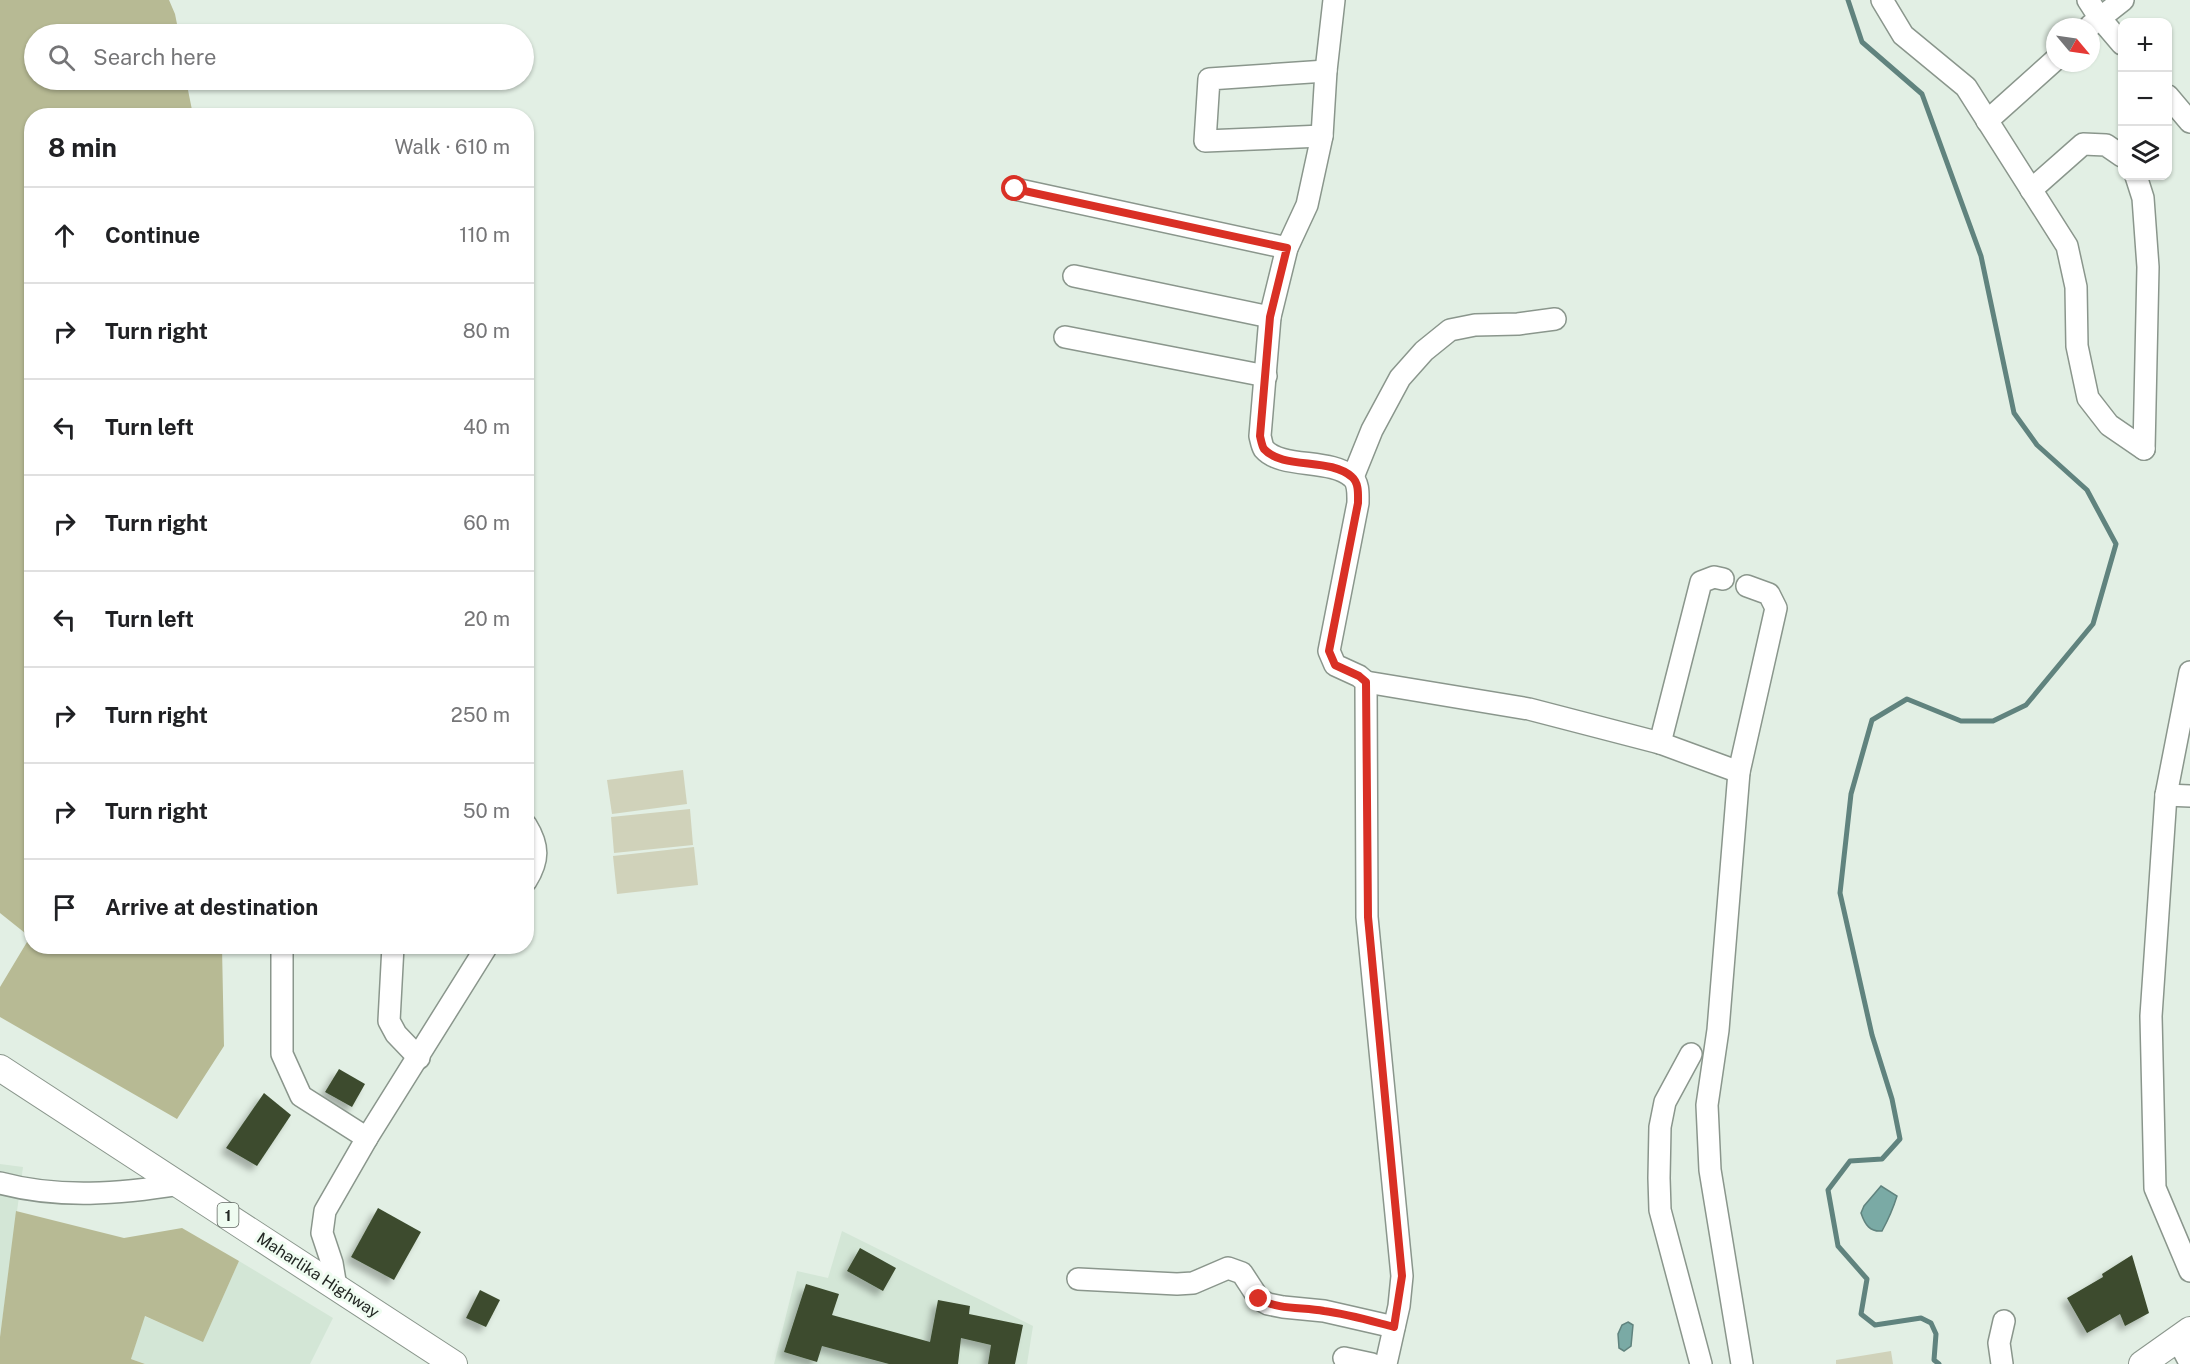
<!DOCTYPE html>
<meta charset="utf-8">
<style>
body{margin:0;font-family:"Public Sans",sans-serif;background:#f6f6f6;color:#202124}
.controls{position:absolute;right:18px;top:18px;display:grid;overflow:hidden;border-radius:12px;box-shadow:0 2px 4px #0004}
.controls button{width:54px;height:54px;display:grid;place-items:center;padding:0;border:0;border-bottom:2px solid #e0e0e0;background:#fff;color:#202124;font:30px sans-serif}
.compass{position:absolute;left:2046px;top:18px;width:54px;height:54px;border-radius:50%;background:#fff;box-shadow:0 2px 4px #0004;rotate:119deg}
.stop{position:absolute;width:18px;height:18px;margin:-14px;border:4px solid #d93025;border-radius:50%;background:#fff}
.stop.end{background:#d93025;border-color:#fff;box-shadow:0 2px 6px #0008}
.list{margin:0;padding:0;list-style:none}
h2{display:flex;justify-content:space-between;align-items:center;height:78px;margin:0;padding:0 24px;font-size:26px}
h2 small{font-size:20px;font-weight:400;color:#757577}
.list li{display:grid;grid-template-columns:39px 1fr auto;gap:18px;align-items:center;box-sizing:border-box;height:96px;padding:0 24px;border-top:2px solid #e0e0e0}
.list b{display:block;font-size:22px;white-space:nowrap}
.list em{font-size:20px;font-style:normal;color:#757577}
.icon{flex:none;width:33px;height:33px;fill:none;stroke:currentColor;stroke-width:2;stroke-linecap:round;stroke-linejoin:round}
.map{position:relative;flex:none;width:2190px;height:1364px;overflow:hidden}
.search{position:absolute;background:#fff;box-shadow:0 2px 4px #0004;left:24px;top:24px;width:510px;height:66px;display:flex;align-items:center;gap:15px;box-sizing:border-box;padding:0 21px;border-radius:33px;color:#757577;font-size:22px}
.panel{position:absolute;background:#fff;box-shadow:0 2px 4px #0004;left:24px;top:108px;width:510px;height:846px;border-radius:24px}
.map>svg:first-child{display:block}
.built{fill:#d3e6d6}
.green{fill:#d0d2ba}
.forest{fill:#b7ba94}
.water{fill:#7aaaa5;stroke:#60837e;stroke-width:1.5}
.lines{fill:none;stroke-linecap:round;stroke-linejoin:round}
.stream{stroke:#60837e;stroke-width:5}
.building{fill:#3c4c2e;filter:url(#shadow)}
.minor-casing{stroke:#8a968c;stroke-width:24}
.major-casing{stroke:#8a968c;stroke-width:28}
.minor{stroke:#fff;stroke-width:21}
.major{stroke:#fff;stroke-width:26}
.route{stroke:#d93025;stroke-width:8}
.labels{text-anchor:middle;dominant-baseline:central;stroke-width:6;stroke-linejoin:round;paint-order:stroke}
.shield{fill:#effcf1;stroke:#606761;stroke-width:1.5}
.shield-label{font-size:15px;font-weight:bold;fill:#222723}
.street-label{font-size:16px;fill:#222723;stroke:#effcf1}
</style>
<div class="map">
<svg width="2190" height="1364" viewBox="0 0 2190 1364">
<defs>
<filter id="shadow"><feDropShadow dx="-5.5" dy="5.5" stdDeviation="3" flood-color="#0004"/></filter>
</defs>
<rect width="100%" height="100%" fill="#e2efe4"/>
<!-- built -->
<g class="built">
<path d="M0,1164L23,1167L0,1337Z"/>
<path d="M842,1231L1033,1326L1027,1364H774L797,1271L828,1278Z"/>
<path d="M239,1261L333,1318L310,1364H145L131,1359L144,1316L203,1341Z"/>
</g>
<!-- green -->
<g class="green">
<path d="M683,770L687,804L612,814L607,780Z"/>
<path d="M690,809L693,845L614,853L611,817Z"/>
<path d="M694,847L698,885L617,894L613,856Z"/>
<path d="M1891,1351L1893,1364H1836V1360Z"/>
</g>
<!-- forest -->
<g class="forest">
<path d="M0,0H169L175,14L179,34H34V80H186L193,115L32,116V946L222,947L224,1046L177,1119L0,1017V987L30,937L0,913Z"/>
<path d="M16,1211L124,1238L182,1228L239,1261L203,1342L145,1316L131,1359L145,1364H0V1337Z"/>
</g>
<!-- water -->
<g class="water">
<path d="M1881,1186L1897,1196C1893,1209 1888,1220 1882,1231C1870,1232 1865,1225 1861,1213L1864,1206Z"/>
<path d="M1628,1322L1633,1325L1631,1346L1624,1351L1619,1348L1618,1334L1622,1325Z"/>
</g>
<g class="lines">
<!-- stream -->
<path class="stream" d="M1848,0L1862,42L1922,94L1981,256L2014,413L2037,445L2087,490L2116,544L2093,624L2026,705L1993,721H1961L1907,699L1872,720L1851,794L1840,893L1872,1035L1892,1099L1900,1139L1882,1159L1850,1161L1828,1190L1838,1246L1867,1279L1861,1314L1875,1325L1921,1318L1931,1323L1936,1334L1934,1360L1939,1364"/>
</g>
<!-- building -->
<g class="building">
<path d="M339,1069L365,1084L352,1107L325,1092Z"/>
<path d="M264,1093L291,1115L257,1166L226,1148Z"/>
<path d="M378,1208L421,1232L394,1280L351,1257Z"/>
<path d="M860,1248L896,1268L883,1291L847,1271Z"/>
<path d="M2132,1255L2149,1313L2125,1326L2120,1314L2087,1333L2067,1298L2103,1277L2102,1274Z"/>
<path d="M806,1284L839,1294L832,1315L930,1342L938,1300L970,1306L969,1314L1023,1325L1015,1364H988L991,1345L961,1338L958,1364H889L822,1346L817,1362L784,1352Z"/>
<path d="M480,1290L500,1300L486,1327L466,1318Z"/>
</g>
<g class="lines">
<defs>
<g id="minor">
<path d="M1334,0L1326,71L1322,136L1307,205L1287,248L1270,317L1260,436C1261,440 1262,446 1264,449C1281,469 1331,458 1352,477C1359,483 1358,494 1358,503L1329,651L1335,665L1359,676L1366,682L1367,917L1402,1276L1399,1306L1386,1364"/>
<path d="M1882,0L1903,35L1966,87L2067,246L2076,287L2077,346L2088,398L2109,425L2144,449"/>
<path d="M2088,0L2099,17L2122,44"/>
<path d="M2090,26L2123,0"/>
<path d="M2168,96L2190,122"/>
<path d="M1987,121L2055,60"/>
<path d="M1322,136L1205,141L1209,79L1326,71"/>
<path d="M2136,176L2143,198L2148,267L2144,449"/>
<path d="M1015,189L1287,248"/>
<path d="M2031,190L2083,144L2106,145L2122,156"/>
<path d="M1074,276L1270,317"/>
<path d="M1065,337L1266,376"/>
<path d="M1353,477L1372,430L1400,378L1424,351L1450,330L1475,325L1518,324L1555,319"/>
<path d="M2190,672L2166,795L2151,1016L2155,1188L2190,1271"/>
<path d="M1366,682L1529,709L1660,743L1739,772"/>
<path d="M1660,743L1701,582L1714,577L1723,579"/>
<path d="M2166,795L2190,796"/>
<path d="M526,825C539,846 539,860 526,881"/>
<path d="M282,946V1054L301,1096L367,1138"/>
<path d="M393,946L389,1021L396,1034L419,1058"/>
<path d="M1691,1054L1665,1102L1660,1127L1659,1178L1660,1210L1701,1364"/>
<path d="M0,1183C60,1199 120,1194 181,1184"/>
<path d="M1078,1279L1177,1284L1193,1283L1228,1268L1242,1273L1259,1299L1268,1304L1283,1307L1324,1311L1394,1327"/>
<path d="M336,1287L332,1263L322,1233L325,1211L367,1138L487,946"/>
<path d="M2177,1338L2190,1363"/>
<path d="M1344,1358L1372,1364"/>
<path d="M1742,1364L1710,1170L1707,1105L1718,1030L1739,772L1776,608L1769,594L1747,586"/>
<path d="M2002,1364L1999,1343L2004,1321"/>
</g>
<g id="major">
<path d="M0,1068L454,1364"/>
<path d="M2142,1364L2190,1330"/>
</g>
</defs>
<!-- minor casing -->
<use href="#minor" class="minor-casing"/>
<!-- major casing -->
<use href="#major" class="major-casing"/>
<!-- minor -->
<use href="#minor" class="minor"/>
<!-- major -->
<use href="#major" class="major"/>
</g>
<g class="lines">
<!-- route -->
<path class="route" d="M1015,189L1287,248L1270,317L1260,436C1261,440 1262,446 1264,449C1283,470 1330,457 1352,477C1359,483 1358,494 1358,503L1329,651L1335,665L1359,676L1366,682L1368,917L1402,1276L1394,1327C1371,1321 1348,1314 1324,1311C1302,1307 1279,1310 1259,1299"/>
</g>
<g class="labels">
<!-- shield labels -->
<rect class="shield" x="217.5" y="1203" width="21" height="24" rx="4.5"/>
<g class="shield-label">
<text x="228" y="1215">1</text>
</g>
<!-- street labels -->
<g class="street-label">
<text transform="translate(318 1275) rotate(33)">Maharlika Highway</text>
</g>
</g>
</svg>
<div class="controls">
<button>+</button>
<button>−</button>
<button><svg class="icon" aria-label="layers" viewBox="0 0 24 24"><path d="M12 4l9 5-9 5-9-5zM3 14l9 5 9-5"/></svg></button>
</div>
<svg class="compass" viewBox="-18 -18 36 36"><path d="M0-13l5 13h-10z" fill="#e53935"/><path d="M0 13l5-13h-10z" fill="#757577"/></svg>
<div class="stop" style="left:1015px;top:189px"></div>
<div class="stop end" style="left:1259px;top:1299px"></div>
<div class="search"><svg class="icon" aria-label="search" viewBox="0 0 24 24"><circle cx="10" cy="10" r="6"/><path d="M15 15l6 6"/></svg>Search here</div>
<section class="panel">
<h2>8 min<small>Walk · 610 m</small></h2>
<ul class="list">
<li><svg class="icon" aria-label="ahead" viewBox="0 0 24 24"><path d="M12 20V5M6 11l6-6 6 6"/></svg><div><b>Continue</b></div><em>110 m</em></li>
<li><svg class="icon" aria-label="right" viewBox="0 0 24 24"><path d="M7 20v-9h11M14 6l5 5-5 5"/></svg><div><b>Turn right</b></div><em>80 m</em></li>
<li><svg class="icon" aria-label="left" viewBox="0 0 24 24"><path d="M17 20v-9H6M10 6l-5 5 5 5"/></svg><div><b>Turn left</b></div><em>40 m</em></li>
<li><svg class="icon" aria-label="right" viewBox="0 0 24 24"><path d="M7 20v-9h11M14 6l5 5-5 5"/></svg><div><b>Turn right</b></div><em>60 m</em></li>
<li><svg class="icon" aria-label="left" viewBox="0 0 24 24"><path d="M17 20v-9H6M10 6l-5 5 5 5"/></svg><div><b>Turn left</b></div><em>20 m</em></li>
<li><svg class="icon" aria-label="right" viewBox="0 0 24 24"><path d="M7 20v-9h11M14 6l5 5-5 5"/></svg><div><b>Turn right</b></div><em>250 m</em></li>
<li><svg class="icon" aria-label="right" viewBox="0 0 24 24"><path d="M7 20v-9h11M14 6l5 5-5 5"/></svg><div><b>Turn right</b></div><em>50 m</em></li>
<li><svg class="icon" aria-label="arrive" viewBox="0 0 24 24"><path d="M6 21V4h12l-3 4 3 4H6"/></svg><div><b>Arrive at destination</b></div></li>
</ul>
</section>
</div>
